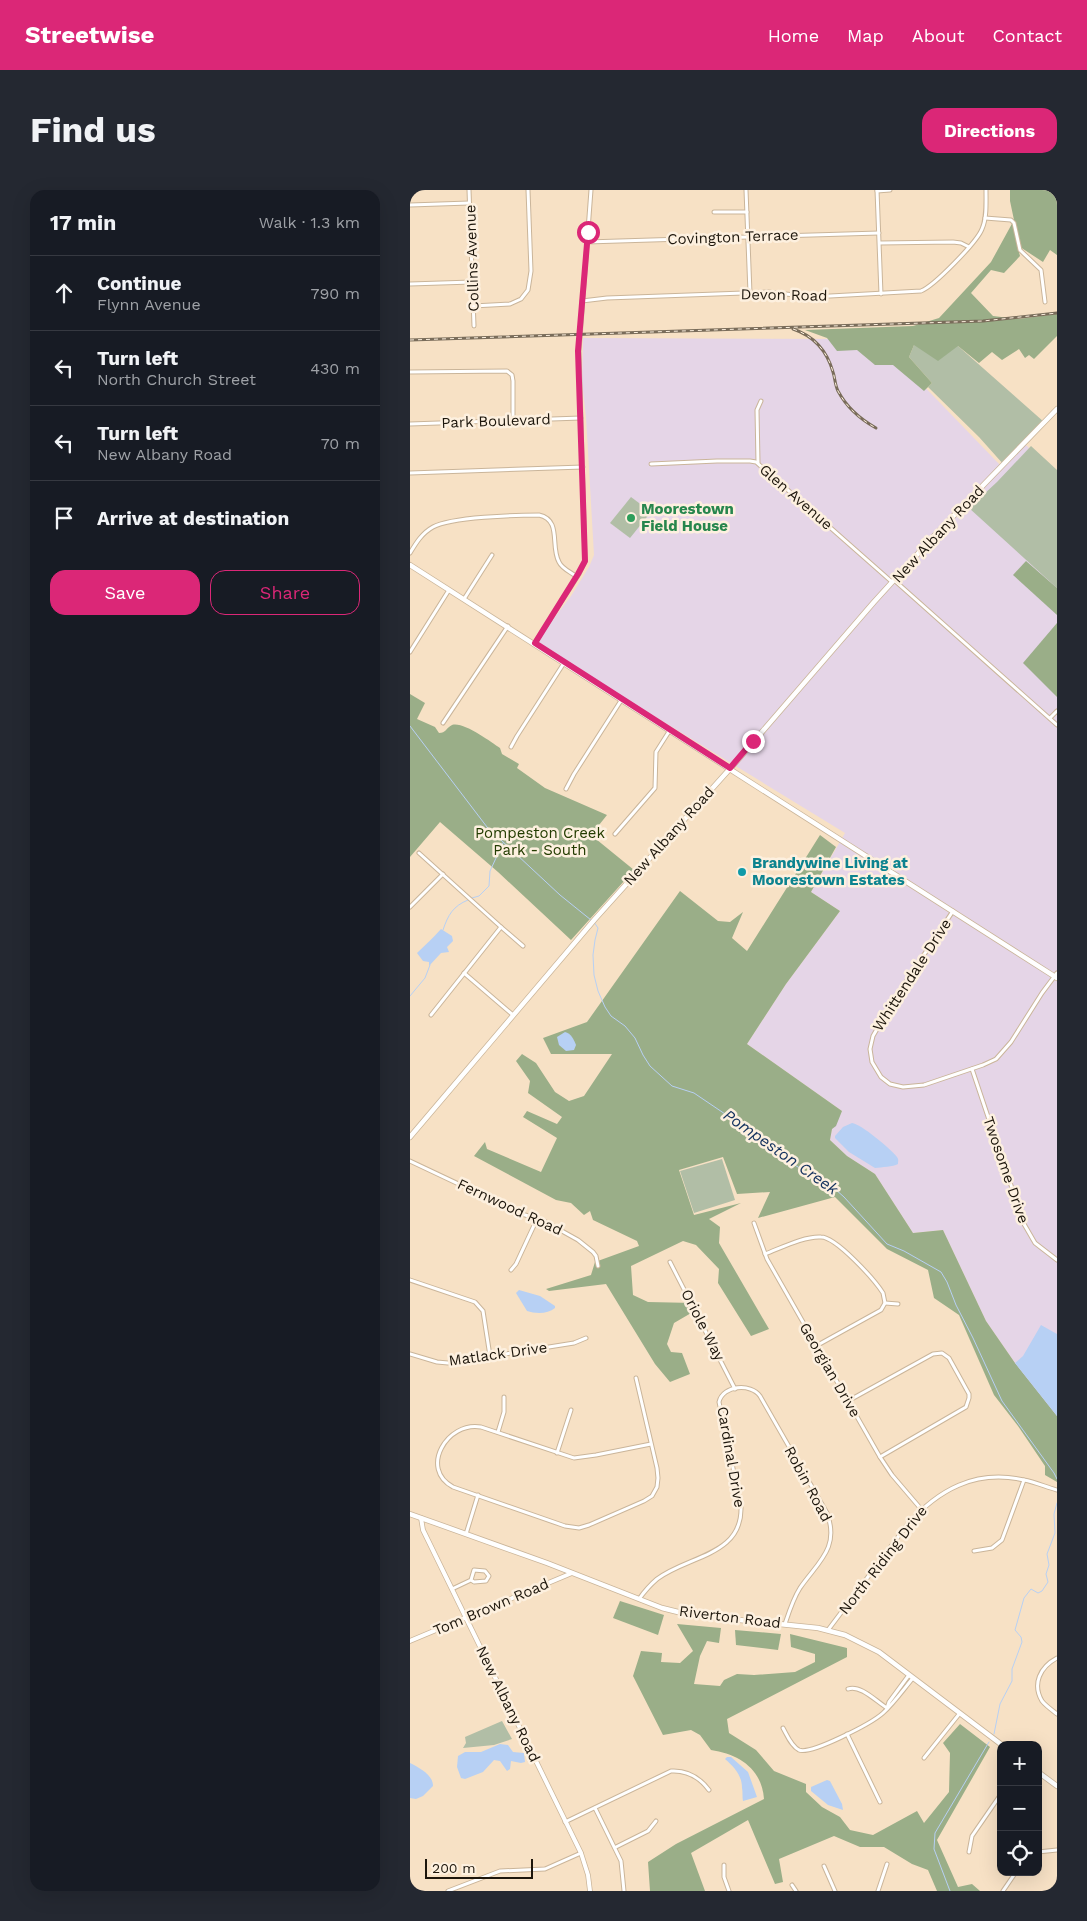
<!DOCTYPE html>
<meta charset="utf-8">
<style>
body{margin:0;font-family:"Work Sans",sans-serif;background:#242831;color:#f1f3f6}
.controls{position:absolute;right:15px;bottom:15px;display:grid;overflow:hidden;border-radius:10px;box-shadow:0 5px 20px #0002}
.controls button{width:45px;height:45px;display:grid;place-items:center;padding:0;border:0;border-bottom:1px solid #363941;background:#171b24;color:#f1f3f6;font:25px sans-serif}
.scale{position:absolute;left:15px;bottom:12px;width:108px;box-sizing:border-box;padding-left:5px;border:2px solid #1d160c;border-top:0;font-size:14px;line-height:18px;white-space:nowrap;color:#1d160c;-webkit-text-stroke:4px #fdf0df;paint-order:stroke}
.stop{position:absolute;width:15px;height:15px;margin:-11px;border:4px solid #db2777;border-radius:50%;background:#fff}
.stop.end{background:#db2777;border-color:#fff;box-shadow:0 1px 5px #0008}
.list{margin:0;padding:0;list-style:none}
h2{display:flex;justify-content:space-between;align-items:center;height:65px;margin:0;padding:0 20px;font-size:21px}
h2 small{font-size:16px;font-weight:400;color:#9ea1a6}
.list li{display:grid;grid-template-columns:32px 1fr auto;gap:15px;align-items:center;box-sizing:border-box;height:75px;padding:0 20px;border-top:1px solid #363941}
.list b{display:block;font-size:19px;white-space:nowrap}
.list p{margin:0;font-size:16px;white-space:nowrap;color:#9ea1a6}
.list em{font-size:16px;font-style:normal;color:#9ea1a6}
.actions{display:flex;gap:10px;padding:15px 20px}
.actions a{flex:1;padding:11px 0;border:1px solid #db2777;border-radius:15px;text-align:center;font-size:18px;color:#db2777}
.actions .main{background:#db2777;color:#fff}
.icon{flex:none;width:28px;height:28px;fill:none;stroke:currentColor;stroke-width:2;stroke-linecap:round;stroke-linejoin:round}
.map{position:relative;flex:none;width:647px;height:1701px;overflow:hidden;border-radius:15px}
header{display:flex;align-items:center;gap:30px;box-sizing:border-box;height:70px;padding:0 25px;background:#db2777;color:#fff}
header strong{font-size:24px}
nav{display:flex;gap:28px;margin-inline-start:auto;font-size:18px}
.intro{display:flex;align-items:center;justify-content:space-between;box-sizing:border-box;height:120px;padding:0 30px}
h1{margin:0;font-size:35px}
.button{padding:12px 22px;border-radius:15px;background:#db2777;color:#fff;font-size:18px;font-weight:700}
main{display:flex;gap:30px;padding:0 30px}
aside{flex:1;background:#171b24;border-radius:15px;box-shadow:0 5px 20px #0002}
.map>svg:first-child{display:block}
.industrial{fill:#e5d5e7}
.green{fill:#b1bea6}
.forest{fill:#9aae88}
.water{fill:#b7d0f4}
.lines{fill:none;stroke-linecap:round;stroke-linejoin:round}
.stream{stroke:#b7d0f4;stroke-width:1}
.minor-casing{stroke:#cab59a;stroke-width:5}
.tertiary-casing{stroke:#cab59a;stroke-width:5.5}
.secondary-casing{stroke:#cab59a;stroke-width:6}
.minor{stroke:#fff;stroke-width:3}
.tertiary{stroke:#fff;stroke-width:4}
.secondary{stroke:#fff;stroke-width:4.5}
.rail-casing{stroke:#796c5a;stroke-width:3}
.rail{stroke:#fdf0df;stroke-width:1;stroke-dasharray:4;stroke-linecap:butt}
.route{stroke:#db2777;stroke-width:6}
.leisure-dot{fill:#2e9e5b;stroke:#fdf0df;stroke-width:2}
.culture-dot{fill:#0f9aa8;stroke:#fdf0df;stroke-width:2}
.labels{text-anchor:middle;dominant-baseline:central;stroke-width:5;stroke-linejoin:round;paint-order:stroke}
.street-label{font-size:15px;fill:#1d160c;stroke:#fdf0df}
.leisure-label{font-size:15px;font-weight:bold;fill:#27864d;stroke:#fdf0df;text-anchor:start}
.park-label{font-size:15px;fill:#233c01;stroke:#fdf0df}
.culture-label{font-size:15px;font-weight:bold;fill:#0d838f;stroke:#fdf0df;text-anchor:start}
.water-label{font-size:16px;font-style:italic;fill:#13315e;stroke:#fdf0df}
</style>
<header>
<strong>Streetwise</strong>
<nav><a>Home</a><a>Map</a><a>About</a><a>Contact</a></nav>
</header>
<div class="intro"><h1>Find us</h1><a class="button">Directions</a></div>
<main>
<aside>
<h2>17 min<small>Walk · 1.3 km</small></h2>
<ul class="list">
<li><svg class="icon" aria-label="ahead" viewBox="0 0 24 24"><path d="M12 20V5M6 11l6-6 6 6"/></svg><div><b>Continue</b><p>Flynn Avenue</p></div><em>790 m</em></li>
<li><svg class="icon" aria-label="left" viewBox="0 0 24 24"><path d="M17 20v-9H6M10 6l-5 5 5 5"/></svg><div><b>Turn left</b><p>North Church Street</p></div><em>430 m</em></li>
<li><svg class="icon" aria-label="left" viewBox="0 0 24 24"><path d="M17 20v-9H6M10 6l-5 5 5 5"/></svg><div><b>Turn left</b><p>New Albany Road</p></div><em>70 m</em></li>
<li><svg class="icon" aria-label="arrive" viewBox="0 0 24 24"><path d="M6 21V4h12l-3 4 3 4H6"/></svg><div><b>Arrive at destination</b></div></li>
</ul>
<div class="actions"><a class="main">Save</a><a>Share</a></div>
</aside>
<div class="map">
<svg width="647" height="1701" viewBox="0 0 647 1701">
<rect width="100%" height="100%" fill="#f7e1c5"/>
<!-- industrial -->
<path class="industrial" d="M173,148L448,149L479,160L591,276L613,252L647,286V1251L605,1173L576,1131L533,1040L503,1043L465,984L437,966L420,950L422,939L432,921L337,854L376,794L430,721L401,702L435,643L125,453L161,406L179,377L184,365L176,227L172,192Z"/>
<!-- green -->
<g class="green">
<path d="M504,155L548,156L634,232L594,275L569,247L518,197L522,193L499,167Z"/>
<path d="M621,256L647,280V398L559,318L587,292Z"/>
<path d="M221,307L241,322L220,348L200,333Z"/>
<path d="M312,969L325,1010L284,1023L270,981Z"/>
<path d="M92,1531L102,1549L84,1555L53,1558L56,1553L55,1547Z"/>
</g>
<!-- forest -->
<g class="forest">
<path d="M600,0H647V65L640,60L633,72L607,55L610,66L594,83L581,80L561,103L583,126L608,129L647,124V146L624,169L619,165L615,168L609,159L592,170L582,162L569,173L548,156L528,171L504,155L499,167L522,193L514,201L483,175H465L447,160L427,161L417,148L395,140L503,136L529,128L581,72L604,30L600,11Z"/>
<path d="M616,371L647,398V425L603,385Z"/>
<path d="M647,433V507L613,473Z"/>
<path d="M0,504L15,513L7,529L25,537L29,543C36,543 36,538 42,535C53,531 81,552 90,558L92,564L109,574L107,578L135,598L197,625L181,645L224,680L161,750L88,682L30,632L0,667Z"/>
<path d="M410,645L426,657L401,702L430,721L376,794L337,854L432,921L426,936L422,939L420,950L437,966L465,984L503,1043L533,1040L576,1131L605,1173L647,1226V1292L635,1285V1276L608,1236L584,1205L549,1125L524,1108L518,1080L477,1059L425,1007L348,1028L360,1002L327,1004L313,967L269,980L284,1025L331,1013L299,1029L310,1037L309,1053L359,1139L341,1146L308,1093L309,1079L286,1055L273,1051L221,1076L223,1105L238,1112L284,1113L288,1119L264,1133L257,1154L261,1162L272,1163L280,1184L260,1192L245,1174L196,1094L139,1101L136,1099L181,1085L185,1072L229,1056L227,1051L183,1030L180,1021L174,1025L161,1013L146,1010L64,966L75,952L77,959L131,982L147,948L113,927L117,921L147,934L152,927L118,903L120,891L106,871L112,864L126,873L145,902L159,911L174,906L202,864H141L133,848L177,832L270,701L308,731L320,732L333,722L322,748L337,761Z"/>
<path d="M210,1411L254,1425L248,1445L203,1428Z"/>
<path d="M267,1434L311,1438L309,1453L297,1451L290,1466L284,1494L310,1496L314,1490L327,1484L344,1485L385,1482L405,1472V1464L381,1457L380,1444L437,1458V1467L317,1529L319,1543L346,1560L364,1581L396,1594V1602L412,1617L430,1627L440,1640L463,1645L507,1621L514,1633L539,1602L540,1563L533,1553L550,1534L580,1557L527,1650L548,1697L562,1694L570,1701H527L518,1680L502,1674L474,1657H450L424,1646L369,1669L373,1692L365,1694L338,1630L281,1663L295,1701H240L238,1672L266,1654L354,1609C352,1579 329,1564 301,1560L290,1545L281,1540L253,1545L223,1486L231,1461L252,1463L251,1472L270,1473L283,1461Z"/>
<path d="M325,1440L371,1444L368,1460L326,1455Z"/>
</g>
<!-- water -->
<g class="water">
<path d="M31,739L42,746L43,751L37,757L39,762L31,763L19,776V772L13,771L7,763C15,755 23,748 31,739Z"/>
<path d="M155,842C161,843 164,850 166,855L164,860L156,861L149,855L147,847Z"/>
<path d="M442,933C451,934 481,959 487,967C489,970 488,971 488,974C483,977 472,977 465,978L439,962L425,948V946L433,937Z"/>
<path d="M109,1100L130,1106L145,1116V1118C138,1124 126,1124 117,1121L106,1103Z"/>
<path d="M631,1135L647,1144V1226L605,1173L613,1166Z"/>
<path d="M90,1554L98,1555L103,1562L114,1563L115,1572L111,1573L101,1571L100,1579L97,1581L90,1571L84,1570L73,1582L55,1589L51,1588L47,1577L48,1566L55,1562H71Z"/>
<path d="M317,1567H321L338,1582L347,1607L333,1611C332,1607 333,1603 332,1598C332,1585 324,1577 315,1569Z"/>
<path d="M0,1573C10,1578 23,1585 23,1596L13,1606L6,1609L0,1608Z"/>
<path d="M417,1590L420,1591L432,1614L433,1620L418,1615L401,1601V1597Z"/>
</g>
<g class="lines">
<!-- stream -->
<g class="stream">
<path d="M0,536L77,637L150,705L181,730"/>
<path d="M62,708L69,706L79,696L80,681L93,653"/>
<path d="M184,732L188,738L185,750L183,765L184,785L188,801L195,817L201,826L215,836L225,848L233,865L240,876L262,896L284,903L318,926L333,932L344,941L358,949L383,974L425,999L434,1007L477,1054L494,1061L531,1082L537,1092L546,1115L563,1148L592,1211L644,1283L647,1289"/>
<path d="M33,740C38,725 43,716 58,710"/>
<path d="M0,806L15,788L20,775"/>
<path d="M584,1544L590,1514L602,1491V1479L612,1452L611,1447L605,1440L614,1408L621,1399L628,1403L632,1401L638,1392L636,1384L639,1375L637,1364L645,1343L644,1324L647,1313"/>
<path d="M540,1701L524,1659L525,1643L579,1552"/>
</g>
<defs>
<g id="minor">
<path d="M59,0L64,136"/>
<path d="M336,0L340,103"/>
<path d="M467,0L471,104"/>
<path d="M467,1L480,0"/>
<path d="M0,15L59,13"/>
<path d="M304,22H337"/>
<path d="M575,28L601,30L604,33L610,60L631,80L635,112"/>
<path d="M177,52L469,43"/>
<path d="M470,53L543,52L551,53L559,57"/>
<path d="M0,94L62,92"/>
<path d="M172,111L197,108L358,102L402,107L511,101C524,96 567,52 572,39C577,28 576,13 576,0"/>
<path d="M63,116L100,114L111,109L118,100L121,81L118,0"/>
<path d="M0,182L97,181L102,185L103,191V230"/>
<path d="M0,234L171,228"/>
<path d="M348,273L347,220L351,211"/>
<path d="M241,274L307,271H340L346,272L482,392"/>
<path d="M0,283L173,277"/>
<path d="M0,363C6,353 12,343 23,337C41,327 106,325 129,325C152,330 140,356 149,372C152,379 161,382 167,387"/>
<path d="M484,390L647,535"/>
<path d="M54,409L82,365"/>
<path d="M125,453L169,384L175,371L169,161L181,0"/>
<path d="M0,462L39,400"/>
<path d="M640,528L647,521"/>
<path d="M33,533L98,436"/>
<path d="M101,557L107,546L154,473"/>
<path d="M156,599L164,584L212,509"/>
<path d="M205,644L245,598L246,562L260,540"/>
<path d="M9,663L91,737L113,756"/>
<path d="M0,717L33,684"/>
<path d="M543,721L482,813L463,846L460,859L462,872L471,887L480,894L493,897L514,895L573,875L586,869L601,852L632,803L647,783"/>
<path d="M54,783L103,825"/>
<path d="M21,825L91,737"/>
<path d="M562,879L614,1034L625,1053L647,1070"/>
<path d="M0,971L112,1024L134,1031L168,1050L183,1062L186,1066L188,1076"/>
<path d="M344,1033L357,1069L470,1267L482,1285L511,1319"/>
<path d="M355,1064C371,1058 394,1046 411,1047C426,1047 464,1089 473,1103L475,1113L471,1120L406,1156"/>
<path d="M260,1072L325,1199"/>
<path d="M101,1080L106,1074L127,1029"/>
<path d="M0,1090L65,1112L73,1121L80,1166"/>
<path d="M475,1113L488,1114"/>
<path d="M0,1164L27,1172L38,1173L164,1153L176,1148"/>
<path d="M226,1188L247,1278L248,1288L247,1297L242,1306L234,1311L179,1335L169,1338L155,1336L43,1297C9,1279 37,1231 71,1237L164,1268L186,1265L241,1254"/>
<path d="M438,1211L523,1164L532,1163L539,1168L559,1204V1208L556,1217L470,1267"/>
<path d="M88,1242L94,1222V1207"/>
<path d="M147,1263L161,1220"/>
<path d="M56,1344L68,1305"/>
<path d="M564,1361L582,1358L592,1350L614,1290"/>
<path d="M42,1399L61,1390L64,1380L75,1381L79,1386L76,1391L64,1392L61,1390"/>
<path d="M229,1409C234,1402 240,1395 247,1389C279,1365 333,1366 331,1316L309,1212C313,1195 341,1193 350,1206L417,1323C430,1358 408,1372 390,1398C383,1409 379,1422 375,1434"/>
<path d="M418,1440L497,1335C528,1300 565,1279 614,1290C625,1292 636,1297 647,1300"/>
<path d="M647,1468C630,1477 622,1494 632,1511C636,1516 642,1520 647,1524"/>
<path d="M438,1499C450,1494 467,1512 477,1518"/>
<path d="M477,1518L479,1512L499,1485"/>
<path d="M373,1538C377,1545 381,1556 389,1560C401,1565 462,1533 473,1523C484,1513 493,1500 503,1488"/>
<path d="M437,1544L470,1612"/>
<path d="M514,1568L550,1523"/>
<path d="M185,1618L211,1671L214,1701"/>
<path d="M155,1632L261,1581C277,1580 290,1588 299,1600"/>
<path d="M206,1657L238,1641L246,1631"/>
<path d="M559,1662L562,1646L591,1604"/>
<path d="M628,1662L647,1660"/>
<path d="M314,1675V1687L319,1701"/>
<path d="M414,1676L425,1701"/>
<path d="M382,1695L386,1701"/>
<path d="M38,1701L90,1681L135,1679L171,1663"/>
<path d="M468,1701L477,1674"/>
<path d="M593,1701L606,1682"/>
</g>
<g id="tertiary">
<path d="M11,1328L13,1340L171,1663L178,1685L180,1701"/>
<path d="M0,1451L162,1383"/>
</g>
<g id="secondary">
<path d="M0,375L647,788"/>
<path d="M0,947L185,729L326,572L464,412L524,346L647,219"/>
<path d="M0,1324L137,1373L252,1418L280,1425L408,1438L435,1445L469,1462L592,1555"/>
<path d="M628,1582L647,1596"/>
</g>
</defs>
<!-- minor casing -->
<use href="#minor" class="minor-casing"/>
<!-- tertiary casing -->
<use href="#tertiary" class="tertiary-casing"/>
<!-- secondary casing -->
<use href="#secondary" class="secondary-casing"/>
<!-- minor -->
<use href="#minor" class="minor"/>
<!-- tertiary -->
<use href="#tertiary" class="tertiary"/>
<!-- secondary -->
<use href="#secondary" class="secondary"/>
<defs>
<g id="rail">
<path d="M383,139C404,146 417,161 423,182C425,188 425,195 428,201C437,218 450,229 466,238"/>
<path d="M0,150L573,131L647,123"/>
</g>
</defs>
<!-- rail casing -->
<use href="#rail" class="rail-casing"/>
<!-- rail -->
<use href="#rail" class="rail"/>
</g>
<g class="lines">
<!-- route -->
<path class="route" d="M178,42L168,161L175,371L168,384L125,453L320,578L343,551"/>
</g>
<!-- markers -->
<circle class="leisure-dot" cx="221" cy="328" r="5"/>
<circle class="culture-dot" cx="332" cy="682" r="5"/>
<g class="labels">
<!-- street labels -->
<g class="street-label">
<text transform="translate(323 47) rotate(-2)">Covington Terrace</text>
<text transform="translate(62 68) rotate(-92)">Collins Avenue</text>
<text transform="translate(374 105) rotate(1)">Devon Road</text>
<text transform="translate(86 231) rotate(-2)">Park Boulevard</text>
<text transform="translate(386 307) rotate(41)">Glen Avenue</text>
<text transform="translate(528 344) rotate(-47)">New Albany Road</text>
<text transform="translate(259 646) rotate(-48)">New Albany Road</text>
<text transform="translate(502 785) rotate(-57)">Whittendale Drive</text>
<text transform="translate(596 980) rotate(71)">Twosome Drive</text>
<text transform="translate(100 1017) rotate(25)">Fernwood Road</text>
<text transform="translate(293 1135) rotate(63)">Oriole Way</text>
<text transform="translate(88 1164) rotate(-8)">Matlack Drive</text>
<text transform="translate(420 1180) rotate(60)">Georgian Drive</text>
<text transform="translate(321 1267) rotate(80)">Cardinal Drive</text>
<text transform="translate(398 1294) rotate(62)">Robin Road</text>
<text transform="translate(473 1370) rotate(-52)">North Riding Drive</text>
<text transform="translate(81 1417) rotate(-23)">Tom Brown Road</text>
<text transform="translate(320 1427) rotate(7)">Riverton Road</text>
<text transform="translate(98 1514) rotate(64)">New Albany Road</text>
</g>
<!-- leisure labels -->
<g class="leisure-label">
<text x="231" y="319">Moorestown<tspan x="231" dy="17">Field House</tspan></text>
</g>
<!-- park labels -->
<g class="park-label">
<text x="130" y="643">Pompeston Creek<tspan x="130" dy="17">Park - South</tspan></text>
</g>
<!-- culture labels -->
<g class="culture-label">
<text x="342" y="673">Brandywine Living at<tspan x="342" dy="17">Moorestown Estates</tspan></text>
</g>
<!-- water labels -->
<g class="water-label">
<text transform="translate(371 962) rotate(35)">Pompeston Creek</text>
</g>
</g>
</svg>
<div class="controls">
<button>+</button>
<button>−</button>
<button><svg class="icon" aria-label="locate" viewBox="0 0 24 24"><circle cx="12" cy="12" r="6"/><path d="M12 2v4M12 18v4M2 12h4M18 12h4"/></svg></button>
</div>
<div class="scale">200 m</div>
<div class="stop" style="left:178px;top:42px"></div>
<div class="stop end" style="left:343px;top:551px"></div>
</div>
</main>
